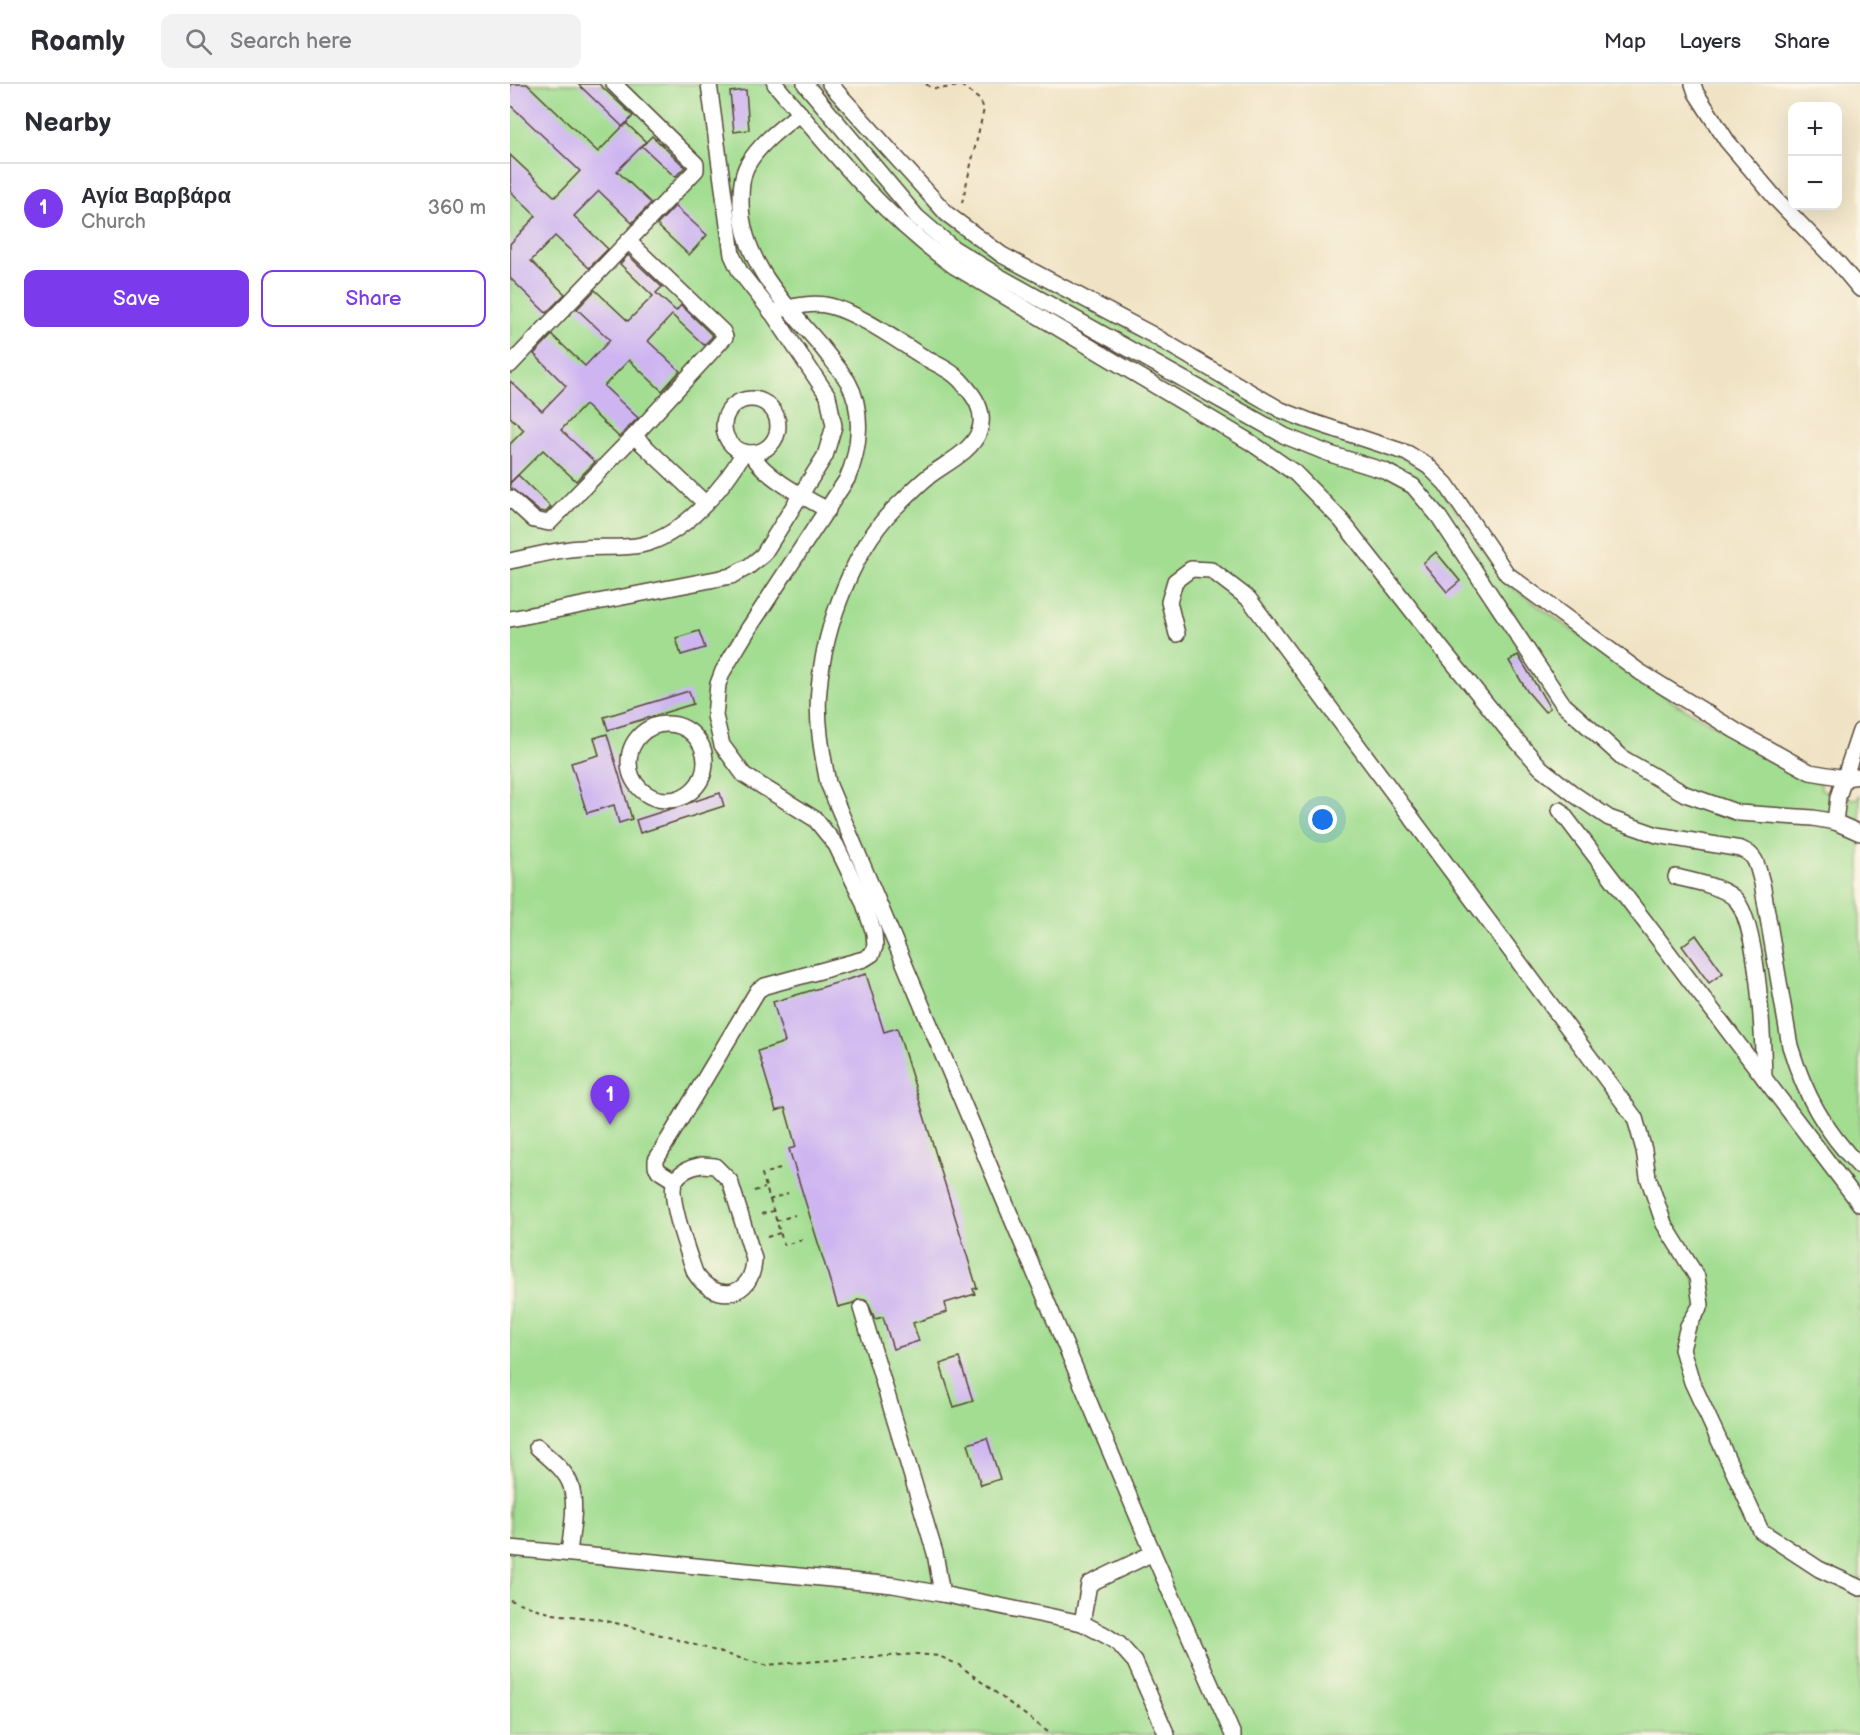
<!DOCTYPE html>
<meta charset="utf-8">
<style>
body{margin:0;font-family:"Balsamiq Sans",sans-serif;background:#f2f2f3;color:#2b2b33}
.controls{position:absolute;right:18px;top:18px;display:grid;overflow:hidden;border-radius:12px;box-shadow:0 6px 24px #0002}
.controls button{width:54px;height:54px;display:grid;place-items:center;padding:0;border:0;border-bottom:2px solid #e1e1e2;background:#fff;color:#2b2b33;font:30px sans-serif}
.you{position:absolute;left:813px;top:736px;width:21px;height:21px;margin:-15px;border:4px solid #fff;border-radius:50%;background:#1a73e8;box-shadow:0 0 0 9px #1a73e833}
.badge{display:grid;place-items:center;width:39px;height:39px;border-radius:50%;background:#7c3aed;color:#fff;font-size:20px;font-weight:700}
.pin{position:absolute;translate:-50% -50px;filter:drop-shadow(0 2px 3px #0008)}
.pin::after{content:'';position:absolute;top:32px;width:21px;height:18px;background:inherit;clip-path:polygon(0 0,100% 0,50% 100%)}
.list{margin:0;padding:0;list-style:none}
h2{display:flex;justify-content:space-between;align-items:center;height:78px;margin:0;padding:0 24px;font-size:26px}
h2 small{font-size:20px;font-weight:400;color:#7c7c81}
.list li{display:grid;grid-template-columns:39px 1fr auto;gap:18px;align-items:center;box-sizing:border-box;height:90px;padding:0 24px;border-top:2px solid #e1e1e2}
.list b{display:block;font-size:22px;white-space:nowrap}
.list p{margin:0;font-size:20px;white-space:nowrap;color:#7c7c81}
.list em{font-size:20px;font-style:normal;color:#7c7c81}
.actions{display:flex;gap:12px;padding:18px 24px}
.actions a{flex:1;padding:14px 0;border:2px solid #7c3aed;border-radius:12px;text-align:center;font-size:21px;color:#7c3aed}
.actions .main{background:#7c3aed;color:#fff}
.icon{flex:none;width:33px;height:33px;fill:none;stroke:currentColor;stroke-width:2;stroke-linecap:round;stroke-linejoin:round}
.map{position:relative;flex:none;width:1350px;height:1651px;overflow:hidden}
header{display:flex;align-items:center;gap:36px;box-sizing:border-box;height:84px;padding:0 30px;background:#fff;border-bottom:2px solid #e1e1e2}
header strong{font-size:28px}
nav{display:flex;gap:33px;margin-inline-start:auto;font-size:21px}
.search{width:420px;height:54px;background:#f2f2f3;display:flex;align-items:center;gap:15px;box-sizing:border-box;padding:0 21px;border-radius:12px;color:#7c7c81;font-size:22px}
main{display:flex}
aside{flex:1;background:#fff}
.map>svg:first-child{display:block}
.green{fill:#a2dd91;stroke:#6e8458;stroke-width:1.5}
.building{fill:#ceb5f1}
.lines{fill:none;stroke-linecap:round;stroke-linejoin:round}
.minor-casing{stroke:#564637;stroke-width:18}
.path{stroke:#564637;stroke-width:2;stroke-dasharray:4.5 4.5;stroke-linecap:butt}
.minor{stroke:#fff;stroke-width:15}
</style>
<header>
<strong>Roamly</strong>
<div class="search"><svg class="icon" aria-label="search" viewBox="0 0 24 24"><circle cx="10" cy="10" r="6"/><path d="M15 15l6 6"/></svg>Search here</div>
<nav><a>Map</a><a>Layers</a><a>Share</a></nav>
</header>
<main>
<aside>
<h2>Nearby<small></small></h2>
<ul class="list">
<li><span class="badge">1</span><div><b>Αγία Βαρβάρα</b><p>Church</p></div><em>360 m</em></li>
</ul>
<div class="actions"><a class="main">Save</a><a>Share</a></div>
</aside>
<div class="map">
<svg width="1350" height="1651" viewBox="0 0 1350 1651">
<rect width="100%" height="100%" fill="#fcf5e5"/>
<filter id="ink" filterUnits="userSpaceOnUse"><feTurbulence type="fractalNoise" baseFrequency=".0167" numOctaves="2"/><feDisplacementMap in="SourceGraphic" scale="12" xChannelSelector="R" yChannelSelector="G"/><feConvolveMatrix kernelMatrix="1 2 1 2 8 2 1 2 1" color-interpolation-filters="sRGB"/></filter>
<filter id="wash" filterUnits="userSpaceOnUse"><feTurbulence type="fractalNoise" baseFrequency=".008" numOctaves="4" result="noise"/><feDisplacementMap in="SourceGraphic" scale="24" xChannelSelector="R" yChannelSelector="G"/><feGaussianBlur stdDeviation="1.35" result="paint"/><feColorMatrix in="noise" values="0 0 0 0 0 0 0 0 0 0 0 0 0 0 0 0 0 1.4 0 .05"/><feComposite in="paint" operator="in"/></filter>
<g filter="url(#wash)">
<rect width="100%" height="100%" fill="#f0e3c5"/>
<!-- green -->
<path class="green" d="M0,0H311L427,129L641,258L762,326L894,373L923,394L996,499L1166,620L1311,699V705L1328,713L1347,715L1350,711V1651H0Z"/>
<g id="blocks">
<!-- building -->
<g class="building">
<path d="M0,0H17L88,68L116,39L136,58L107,87L141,119L122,139L89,107L64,132L98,165L79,184L45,152L21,177L55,210L36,229L0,194V160L26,132L0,107V71L45,113L70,87L0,21Z"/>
<path d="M68,0H89L123,32L113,43Z"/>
<path d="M236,6L239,46L224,48L220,8Z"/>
<path d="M142,52L175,83L165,93L132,62Z"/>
<path d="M165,122L197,151L179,171L147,141Z"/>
<path d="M118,171L152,203L146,209L166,227L171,221L203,252L194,261L162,231L138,257L170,287L152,307L119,276L94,302L128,334L109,353L75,321L51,346L85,378L66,397L33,366L0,399V360L14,346L0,333V297L32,327L56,302L24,270L42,251L75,282L100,256L67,225L85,206L118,237L143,212L110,180Z"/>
<path d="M8,391L41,423L36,428L29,427L0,403V399Z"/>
<path d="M926,468L950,497L937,508L913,479Z"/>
<path d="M189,547L195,564L171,571L166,554Z"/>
<path d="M1008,571L1040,624L1035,628L1017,607L999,577Z"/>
<path d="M179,607L183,620L98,646L94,633Z"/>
<path d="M97,650L122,735L109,739L104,721L77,729L61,679L89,671L84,654Z"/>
<path d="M210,709L214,722L130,749L126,736Z"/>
<path d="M1186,851L1213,889L1199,899L1172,862Z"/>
<path d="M356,890L374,948L387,944L467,1204L463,1205L465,1210L435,1219L437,1228L403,1239L409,1257L383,1265L373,1233L365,1235L357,1217L349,1215L343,1219L328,1223L279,1065L286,1063L275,1024L266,1027L248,967L275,958L263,918Z"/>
<path d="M449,1274L463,1317L444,1323L430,1280Z"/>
<path d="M477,1354L490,1395L471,1401L458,1360Z"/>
</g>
</g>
</g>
<g filter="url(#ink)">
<use href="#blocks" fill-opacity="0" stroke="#564637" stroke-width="1.5"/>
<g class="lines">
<defs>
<g id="minor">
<path d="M265,0C320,65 374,133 444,182L740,358L785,389L831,436L932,565L1000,649L1031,684L1065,711L1099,734L1147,751L1231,765C1248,772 1247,783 1252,799L1280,962C1295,1011 1314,1046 1350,1083"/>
<path d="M295,0L407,133L443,164L485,190L775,352L820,370L875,387L903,402L929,433L1053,620L1114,675L1175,710L1229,729L1303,734L1325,738L1328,713L1350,647"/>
<path d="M320,0L437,130L492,171L641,250L771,326L797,336L897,369L918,382L936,400L997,490L1130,588L1226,647L1300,688L1335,694L1350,692"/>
<path d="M1183,0L1186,9L1217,57L1267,116L1329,180L1350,205"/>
<path d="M261,228C279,224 301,217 320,222C349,229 389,258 415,274C426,280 441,286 450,296C463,310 477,327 469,348C461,368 436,379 419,392C409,400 401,408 392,417C345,458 314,543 309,605C306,636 312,669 318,699L643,1469L723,1651"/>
<path d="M0,281L186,86V80L104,0"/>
<circle cx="241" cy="342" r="27"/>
<path d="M124,352L195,419"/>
<path d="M241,369C254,393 294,413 318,426"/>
<path d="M0,414L24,436L39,439L124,352L215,253L213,248L118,157"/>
<path d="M0,477C24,472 48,465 72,464C92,462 112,465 131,461C173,452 214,404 234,368"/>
<path d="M0,535L221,492L238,483L253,471L315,372L324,342L318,312L263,230L230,188L222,171L199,0"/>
<path d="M667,550L659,518L665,497L681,485L701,486L739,515L1125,1034L1134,1066L1138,1093L1154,1140L1187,1193L1191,1221L1178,1242L1172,1265L1182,1298L1251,1447L1309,1485L1350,1504"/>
<circle cx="157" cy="678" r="38"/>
<path d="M1050,726L1350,1120"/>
<path d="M1325,738L1350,749"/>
<path d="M1166,793C1183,797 1210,802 1223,813C1249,833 1253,959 1254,994"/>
<path d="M192,1081L205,1082L220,1097L244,1175C243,1214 205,1220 185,1189C179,1171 157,1112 165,1097C170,1087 182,1083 192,1081Z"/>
<path d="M165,1097L149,1087L146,1082V1076L248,906L255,902L354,875L362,870L365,862L364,849L353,817L326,761L305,735L234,691L212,661L205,632L208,600L213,587L239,544L337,395C350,366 354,326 338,298C330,285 319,273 310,261C275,220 232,177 231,120C231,107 231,92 238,80C250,59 271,44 290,29"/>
<path d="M27,1363C39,1374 56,1386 61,1402C67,1422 61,1449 59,1469"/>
<path d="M0,1464L383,1501L432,1510L425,1469L351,1224"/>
<path d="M432,1510L572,1539L595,1551L609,1560L625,1578L657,1651"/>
<path d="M572,1539L579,1500L643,1469"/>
</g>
</defs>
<!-- minor casing -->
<use href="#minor" class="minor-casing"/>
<!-- path -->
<g class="path">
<path d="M416,0C426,9 440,2 452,2L470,16L474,25L451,123"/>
<path d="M270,1085L252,1090L274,1161L292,1156"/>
<path d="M244,1107L255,1104"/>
<path d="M259,1116L278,1109"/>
<path d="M251,1130L263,1127"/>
<path d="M266,1137L285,1131"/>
<path d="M257,1153L270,1149"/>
<path d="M0,1516L42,1530L87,1535L127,1544L254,1581L406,1570L429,1572L449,1581L542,1651"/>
</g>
<!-- minor -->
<use href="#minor" class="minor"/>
</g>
</g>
</svg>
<div class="controls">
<button>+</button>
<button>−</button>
</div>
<div class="you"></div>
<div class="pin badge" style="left:100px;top:1041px">1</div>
</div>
</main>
